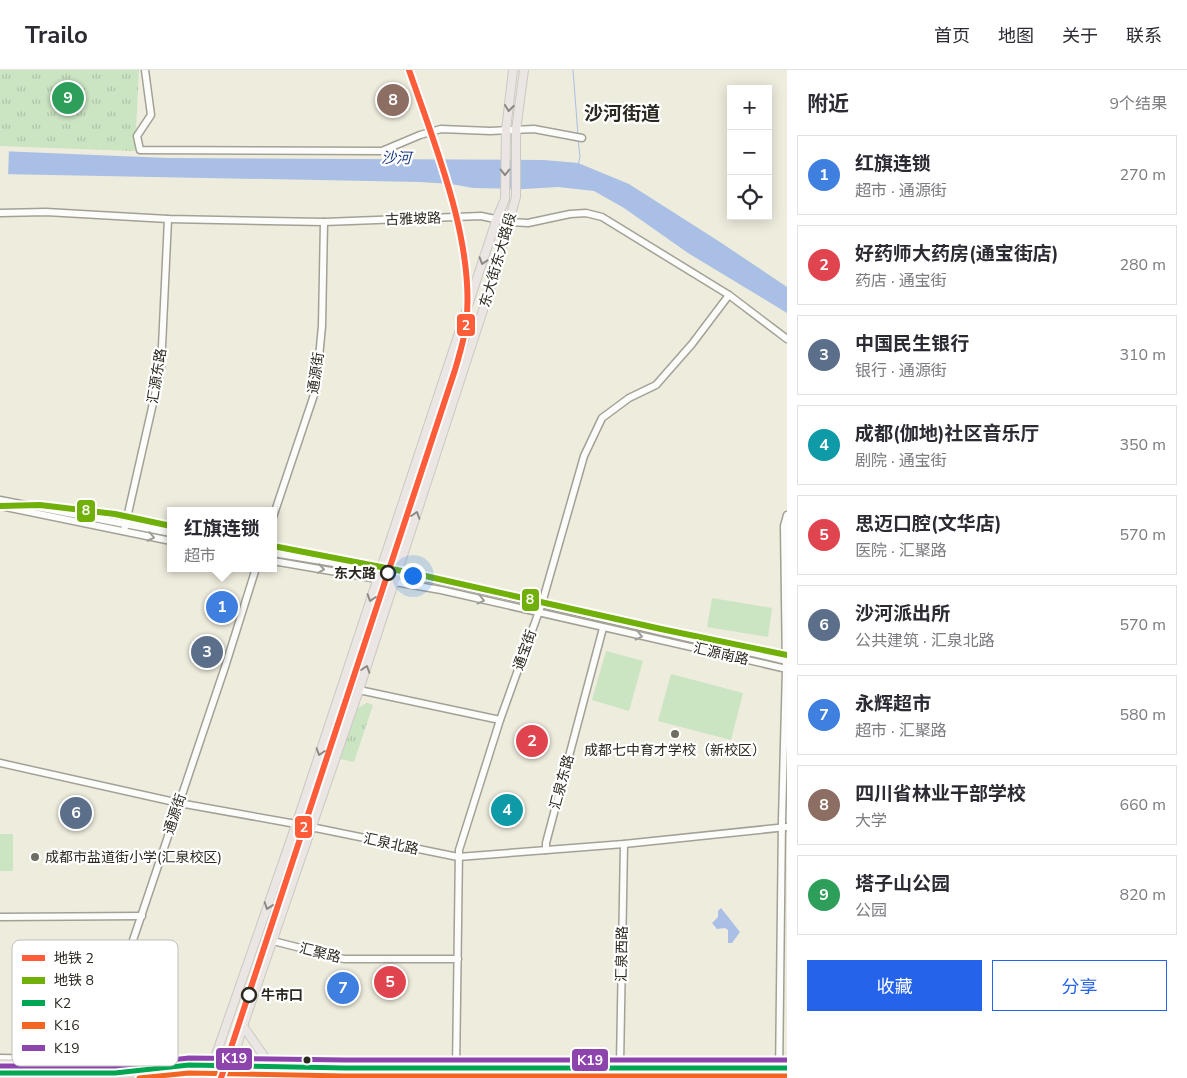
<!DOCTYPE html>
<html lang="zh">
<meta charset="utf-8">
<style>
body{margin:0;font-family:"Nunito Sans","Noto Sans SC",sans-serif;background:#f2f2f3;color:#2b2b33}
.controls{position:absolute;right:15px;top:15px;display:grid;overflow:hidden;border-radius:0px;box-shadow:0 2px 12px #0003}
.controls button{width:45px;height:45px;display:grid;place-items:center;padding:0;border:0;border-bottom:1px solid #e1e1e2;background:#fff;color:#2b2b33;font:25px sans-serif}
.you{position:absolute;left:412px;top:505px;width:18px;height:18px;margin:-12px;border:4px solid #fff;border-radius:50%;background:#1a73e8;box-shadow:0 0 0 8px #1a73e833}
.badge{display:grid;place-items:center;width:32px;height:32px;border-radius:50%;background:#2563eb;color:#fff;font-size:16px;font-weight:700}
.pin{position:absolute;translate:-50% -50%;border:2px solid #fff;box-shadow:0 1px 5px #0006}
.popup{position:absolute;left:167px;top:437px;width:110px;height:65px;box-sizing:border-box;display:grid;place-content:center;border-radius:0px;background:#fff;filter:drop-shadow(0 1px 4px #0005);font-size:16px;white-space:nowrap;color:#7c7c81}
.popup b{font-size:19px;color:#2b2b33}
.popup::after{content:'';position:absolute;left:50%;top:100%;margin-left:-10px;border:10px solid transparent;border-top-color:#fff}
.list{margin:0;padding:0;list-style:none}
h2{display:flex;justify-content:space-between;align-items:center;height:65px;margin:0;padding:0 20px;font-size:21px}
h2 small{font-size:16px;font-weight:400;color:#7c7c81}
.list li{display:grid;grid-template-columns:32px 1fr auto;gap:15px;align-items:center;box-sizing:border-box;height:80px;margin:0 10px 10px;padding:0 10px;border:1px solid #e1e1e2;border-radius:0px}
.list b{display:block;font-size:19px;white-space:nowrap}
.list p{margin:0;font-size:16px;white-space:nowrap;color:#7c7c81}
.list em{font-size:16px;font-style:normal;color:#7c7c81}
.actions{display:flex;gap:10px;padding:15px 20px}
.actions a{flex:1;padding:11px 0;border:1px solid #2563eb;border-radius:0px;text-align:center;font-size:18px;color:#2563eb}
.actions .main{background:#2563eb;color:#fff}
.icon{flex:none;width:28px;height:28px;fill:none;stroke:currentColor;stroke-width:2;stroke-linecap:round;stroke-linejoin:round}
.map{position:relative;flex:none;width:787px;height:1008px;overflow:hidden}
header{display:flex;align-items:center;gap:30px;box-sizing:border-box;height:70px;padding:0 25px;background:#fff;border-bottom:1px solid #e1e1e2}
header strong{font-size:24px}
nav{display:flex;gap:28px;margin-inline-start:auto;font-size:18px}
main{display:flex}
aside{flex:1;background:#fff}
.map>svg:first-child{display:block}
.grass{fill:url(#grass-tufts)}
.garden{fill:#cbe4c2}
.water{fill:#a9bfe5}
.pier{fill:#eeecdd}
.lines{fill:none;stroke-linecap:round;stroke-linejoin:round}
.stream{stroke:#a9bfe5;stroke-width:1}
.minor-casing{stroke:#a3a196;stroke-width:9}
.major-casing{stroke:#cac9c2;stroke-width:10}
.highway-casing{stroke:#cac9c2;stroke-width:12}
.minor{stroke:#fcfcfa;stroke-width:6}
.major{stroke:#ebe5e4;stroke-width:8}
.highway{stroke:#e0d7d5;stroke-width:10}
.highway-bridge-casing{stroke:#cac9c2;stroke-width:12;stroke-linecap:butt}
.highway-bridge{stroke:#e0d7d5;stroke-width:10}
.bus-1-casing{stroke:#fff;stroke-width:9}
.bus-2-casing{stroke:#fff;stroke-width:9}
.bus-3-casing{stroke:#fff;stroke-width:9}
.bus-1{stroke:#00a651;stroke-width:5}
.bus-2{stroke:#f26522;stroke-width:5}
.bus-3{stroke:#8e44ad;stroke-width:5}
.metro-1-casing{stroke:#fff;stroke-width:10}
.metro-2-casing{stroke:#fff;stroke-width:10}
.metro-1{stroke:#ff5c39;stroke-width:6}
.metro-2{stroke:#71b008;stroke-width:6}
.oneway{stroke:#8b8782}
.oneway2{stroke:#9e9d97}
.stop-dot{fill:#fff;stroke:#2b291f;stroke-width:2.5}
.poi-dot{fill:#6f6d62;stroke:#fff;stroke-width:2}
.bus-dot{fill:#2b291f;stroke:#fff;stroke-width:2}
.labels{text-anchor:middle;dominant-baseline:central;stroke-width:4.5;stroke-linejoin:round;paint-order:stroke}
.street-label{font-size:14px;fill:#2b291f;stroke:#fff}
.stop-label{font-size:14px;font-weight:bold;fill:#2b291f;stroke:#fff;text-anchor:end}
.poi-label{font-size:14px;fill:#2b291f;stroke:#fff}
.water-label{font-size:15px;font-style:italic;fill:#183a81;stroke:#fff}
.district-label{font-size:19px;font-weight:bold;fill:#2b291f;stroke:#fff}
.key{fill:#fff;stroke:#bfbfbc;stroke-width:1}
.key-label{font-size:14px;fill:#2b291f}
.line-badge{stroke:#fff;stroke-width:2}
.badge-label{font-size:14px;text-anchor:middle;font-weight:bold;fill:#fff}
</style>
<header>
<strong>Trailo</strong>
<nav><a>首页</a><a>地图</a><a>关于</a><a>联系</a></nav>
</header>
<main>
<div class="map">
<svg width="787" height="1008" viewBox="0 0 787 1008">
<defs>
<pattern id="grass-tufts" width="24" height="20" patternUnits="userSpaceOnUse" patternTransform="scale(1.25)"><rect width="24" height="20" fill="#cbe4c2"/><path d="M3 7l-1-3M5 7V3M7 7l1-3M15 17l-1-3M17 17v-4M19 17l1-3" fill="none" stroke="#aec4a6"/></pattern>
</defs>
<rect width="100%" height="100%" fill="#eeecdd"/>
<!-- grass -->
<g class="grass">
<path d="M0,0H139L135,81L0,76Z"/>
<path d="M367,633L373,635L354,692L340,689L358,638Z"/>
</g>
<!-- garden -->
<g class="garden">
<path d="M712,528L772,538L768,567L707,557Z"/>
<path d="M606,581L643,591L629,641L592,630Z"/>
<path d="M671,604L743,623L731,670L658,651Z"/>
<rect x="0" y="764" width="13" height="37"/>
</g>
<!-- water -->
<g class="water">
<path d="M0,81L167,88L544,90L578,93L629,114L720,172L787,217V243L688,183L624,138L594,121L558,117L524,119L473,118L451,114L420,112L0,104Z"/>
<path d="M721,838L740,862L732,873H728V860L725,858L717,859L712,853L718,847V841Z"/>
</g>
<!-- pier -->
<path class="pier" d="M0,79H9L8,107L0,106Z"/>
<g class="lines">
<!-- stream -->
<g class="stream">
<path d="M573,0L578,65"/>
<path d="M578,69L580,87L578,95"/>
</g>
<defs>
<g id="minor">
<path d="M145,0L151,45L137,66L140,80L382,81L420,65L441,59L490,61L534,59L582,68"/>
<path d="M0,143L46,142L168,149L324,152L481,146L509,152L528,153L570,144L586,143L602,147L729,225L787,269"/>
<path d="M0,430L171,463"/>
<path d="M0,436L171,471"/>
<path d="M273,447L316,319L322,256L324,152"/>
<path d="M124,461L161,298L168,149"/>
<path d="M273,483L443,511L787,591"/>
<path d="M273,491L441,520L787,599"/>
<path d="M359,620L500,650"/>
<path d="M0,693L179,733L296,754L458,787L624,774L787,757"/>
<path d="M546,780V773L603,558"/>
<path d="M0,847L142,846"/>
<path d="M273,871L344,889H458"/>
<path d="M0,988L112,990"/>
<path d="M98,990L126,891L225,597L256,498"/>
<path d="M620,994L624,774"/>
<path d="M456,1001L459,780L500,650L542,533L584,386L602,348L629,328L656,315L692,274L729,225"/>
<path d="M779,1008L782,750L786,599L784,456L787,445"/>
</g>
<g id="major">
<path d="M243,956L268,992"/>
<path d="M287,992H325L337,994"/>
<path d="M211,999L299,746L497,148L505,129L506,60L513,0"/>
<path d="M230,999L243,956L359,620L488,225L516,127V60L524,0"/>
<path d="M0,1000H48"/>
<path d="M310,1007L525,1005L776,1008"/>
</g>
<g id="highway">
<path d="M336,992H380"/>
<path d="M0,994L39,995"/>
<path d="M247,996L345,998"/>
<path d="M39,1007L188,1006"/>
<path d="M612,1008L620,1006"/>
</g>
</defs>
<!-- minor casing -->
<use href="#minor" class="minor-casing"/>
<!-- major casing -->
<use href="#major" class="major-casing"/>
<!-- highway casing -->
<use href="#highway" class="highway-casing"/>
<!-- minor -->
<use href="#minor" class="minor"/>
<!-- major -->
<use href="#major" class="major"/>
<!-- highway -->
<use href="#highway" class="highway"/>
<defs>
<g id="highway-bridge">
<path d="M39,995L247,996"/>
<path d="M345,998H787"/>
<path d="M0,1006L39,1007"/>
<path d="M188,1006L246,1005L316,1008"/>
</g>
</defs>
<!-- highway-bridge casing -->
<use href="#highway-bridge" class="highway-bridge-casing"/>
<!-- highway-bridge -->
<use href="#highway-bridge" class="highway-bridge"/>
<defs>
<path id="bus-1" d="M0,1003H115L189,995L345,998H787"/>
<path id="bus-2" d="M139,1008L189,1003L345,1006H787"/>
<path id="bus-3" d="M0,996H115L189,988L345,990H787"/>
</defs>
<!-- bus-1 casing -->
<use href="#bus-1" class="bus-1-casing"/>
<!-- bus-2 casing -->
<use href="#bus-2" class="bus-2-casing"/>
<!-- bus-3 casing -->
<use href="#bus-3" class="bus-3-casing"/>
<!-- bus-1 -->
<use href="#bus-1" class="bus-1"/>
<!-- bus-2 -->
<use href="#bus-2" class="bus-2"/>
<!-- bus-3 -->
<use href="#bus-3" class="bus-3"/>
<defs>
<path id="metro-1" d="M221,1008L455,300C459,286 464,270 466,255C476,175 435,75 409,0"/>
<g id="metro-2">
<path d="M0,436L40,435L115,444L171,456"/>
<path d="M273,476L412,503L661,559L787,585"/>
</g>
</defs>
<!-- metro-1 casing -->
<use href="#metro-1" class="metro-1-casing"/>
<!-- metro-2 casing -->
<use href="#metro-2" class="metro-2-casing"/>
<!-- metro-1 -->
<use href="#metro-1" class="metro-1"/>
<!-- metro-2 -->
<use href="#metro-2" class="metro-2"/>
</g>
<!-- one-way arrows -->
<defs><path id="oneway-chevron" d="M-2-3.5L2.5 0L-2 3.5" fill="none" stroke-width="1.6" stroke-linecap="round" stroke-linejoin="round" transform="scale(1.25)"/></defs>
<g class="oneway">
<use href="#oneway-chevron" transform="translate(509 38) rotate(97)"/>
<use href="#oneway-chevron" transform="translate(505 102) rotate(90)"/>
<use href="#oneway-chevron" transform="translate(483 191) rotate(108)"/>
<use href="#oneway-chevron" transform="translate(416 445) rotate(-72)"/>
<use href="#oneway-chevron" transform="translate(371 528) rotate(108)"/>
<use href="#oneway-chevron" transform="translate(366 599) rotate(-72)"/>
<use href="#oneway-chevron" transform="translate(320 682) rotate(108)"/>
<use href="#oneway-chevron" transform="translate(268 836) rotate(109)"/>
</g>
<g class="oneway2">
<use href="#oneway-chevron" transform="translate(151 467) rotate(12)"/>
<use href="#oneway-chevron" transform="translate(321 499) rotate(10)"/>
<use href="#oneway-chevron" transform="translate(481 530) rotate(13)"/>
<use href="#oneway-chevron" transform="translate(639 566) rotate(13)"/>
</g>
<!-- markers -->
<g class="stop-dot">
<circle cx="388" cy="503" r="7"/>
<circle cx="249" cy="925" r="7"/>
</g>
<g class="poi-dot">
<circle cx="675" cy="664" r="5"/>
<circle cx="35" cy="787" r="5"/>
</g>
<circle class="bus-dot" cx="307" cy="990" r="4.5"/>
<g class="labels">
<!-- street labels -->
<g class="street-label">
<text transform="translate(413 149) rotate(-2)">古雅坡路</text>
<text transform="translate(498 190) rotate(-74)">东大街东大路段</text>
<text transform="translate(316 303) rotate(-82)">通源街</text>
<text transform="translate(157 306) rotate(-81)">汇源东路</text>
<text transform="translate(525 580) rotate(-70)">通宝街</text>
<text transform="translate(721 584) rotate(13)">汇源南路</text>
<text transform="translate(562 712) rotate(-75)">汇泉东路</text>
<text transform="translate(175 744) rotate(-72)">通源街</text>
<text transform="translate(391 774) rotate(12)">汇泉北路</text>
<text transform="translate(320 883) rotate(14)">汇聚路</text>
<text transform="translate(622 884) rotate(-89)">汇泉西路</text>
</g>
<!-- stop labels -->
<g class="stop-label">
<text x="376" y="503">东大路</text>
<text x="261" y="925" text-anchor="start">牛市口</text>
</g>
<!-- poi labels -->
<g class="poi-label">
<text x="675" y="680">成都七中育才学校（新校区）</text>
<text x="45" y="787" text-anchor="start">成都市盐道街小学(汇泉校区)</text>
</g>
<!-- water labels -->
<g class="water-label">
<text transform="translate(396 88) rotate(1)">沙河</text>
</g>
<!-- district labels -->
<g class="district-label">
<text x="622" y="44">沙河街道</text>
</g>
</g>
<!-- legend -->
<rect x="12" y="870" width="166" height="126" rx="8" class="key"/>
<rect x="22" y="885" width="23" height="6" fill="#ff5c39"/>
<rect x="22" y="907" width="23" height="7" fill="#71b008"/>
<rect x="22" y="930" width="23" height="6" fill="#00a651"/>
<rect x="22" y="952" width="23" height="7" fill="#f26522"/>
<rect x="22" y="975" width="23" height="6" fill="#8e44ad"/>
<g class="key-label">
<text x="54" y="893">地铁 2</text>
<text x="54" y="915">地铁 8</text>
<text x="54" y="938">K2</text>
<text x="54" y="960">K16</text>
<text x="54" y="983">K19</text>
</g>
<g class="line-badge">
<rect x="456" y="243" width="20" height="24" rx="5" fill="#ff5c39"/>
<rect x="76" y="429" width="20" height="24" rx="5" fill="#71b008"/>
<rect x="521" y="518" width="19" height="24" rx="5" fill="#71b008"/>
<rect x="294" y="745" width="19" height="24" rx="5" fill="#ff5c39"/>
<rect x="215" y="977" width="38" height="24" rx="5" fill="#8e44ad"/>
<rect x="571" y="978" width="38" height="24" rx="5" fill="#8e44ad"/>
</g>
<g class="badge-label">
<text x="466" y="260">2</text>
<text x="86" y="445">8</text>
<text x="530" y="534">8</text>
<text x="304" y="762">2</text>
<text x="234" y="993">K19</text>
<text x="590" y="995">K19</text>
</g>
</svg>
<div class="controls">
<button>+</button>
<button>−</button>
<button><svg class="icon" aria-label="locate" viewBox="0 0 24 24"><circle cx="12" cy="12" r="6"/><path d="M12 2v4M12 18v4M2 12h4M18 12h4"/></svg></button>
</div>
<div class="you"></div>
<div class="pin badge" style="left:222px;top:537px;background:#3f7fe0">1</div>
<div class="popup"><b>红旗连锁</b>超市</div>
<div class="pin badge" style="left:532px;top:671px;background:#e0444e">2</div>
<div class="pin badge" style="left:207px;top:582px;background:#5c6f8a">3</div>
<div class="pin badge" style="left:507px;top:740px;background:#0f9aa8">4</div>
<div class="pin badge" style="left:390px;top:912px;background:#e0444e">5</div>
<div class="pin badge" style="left:76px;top:743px;background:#5c6f8a">6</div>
<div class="pin badge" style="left:343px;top:918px;background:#3f7fe0">7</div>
<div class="pin badge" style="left:393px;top:30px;background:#8d6e63">8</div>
<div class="pin badge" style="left:68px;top:28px;background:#2e9e5b">9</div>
</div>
<aside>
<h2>附近<small>9个结果</small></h2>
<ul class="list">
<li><span class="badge" style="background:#3f7fe0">1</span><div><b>红旗连锁</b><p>超市 · 通源街</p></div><em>270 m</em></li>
<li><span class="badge" style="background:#e0444e">2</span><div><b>好药师大药房(通宝街店)</b><p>药店 · 通宝街</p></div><em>280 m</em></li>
<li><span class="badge" style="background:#5c6f8a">3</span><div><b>中国民生银行</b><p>银行 · 通源街</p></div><em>310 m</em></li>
<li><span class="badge" style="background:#0f9aa8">4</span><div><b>成都(伽地)社区音乐厅</b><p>剧院 · 通宝街</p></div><em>350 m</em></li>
<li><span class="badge" style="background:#e0444e">5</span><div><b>思迈口腔(文华店)</b><p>医院 · 汇聚路</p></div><em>570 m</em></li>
<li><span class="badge" style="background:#5c6f8a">6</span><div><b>沙河派出所</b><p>公共建筑 · 汇泉北路</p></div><em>570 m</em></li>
<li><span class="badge" style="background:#3f7fe0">7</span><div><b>永辉超市</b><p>超市 · 汇聚路</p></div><em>580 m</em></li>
<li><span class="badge" style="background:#8d6e63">8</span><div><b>四川省林业干部学校</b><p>大学</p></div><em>660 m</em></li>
<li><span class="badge" style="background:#2e9e5b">9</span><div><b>塔子山公园</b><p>公园</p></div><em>820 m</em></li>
</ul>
<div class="actions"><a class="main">收藏</a><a>分享</a></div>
</aside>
</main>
